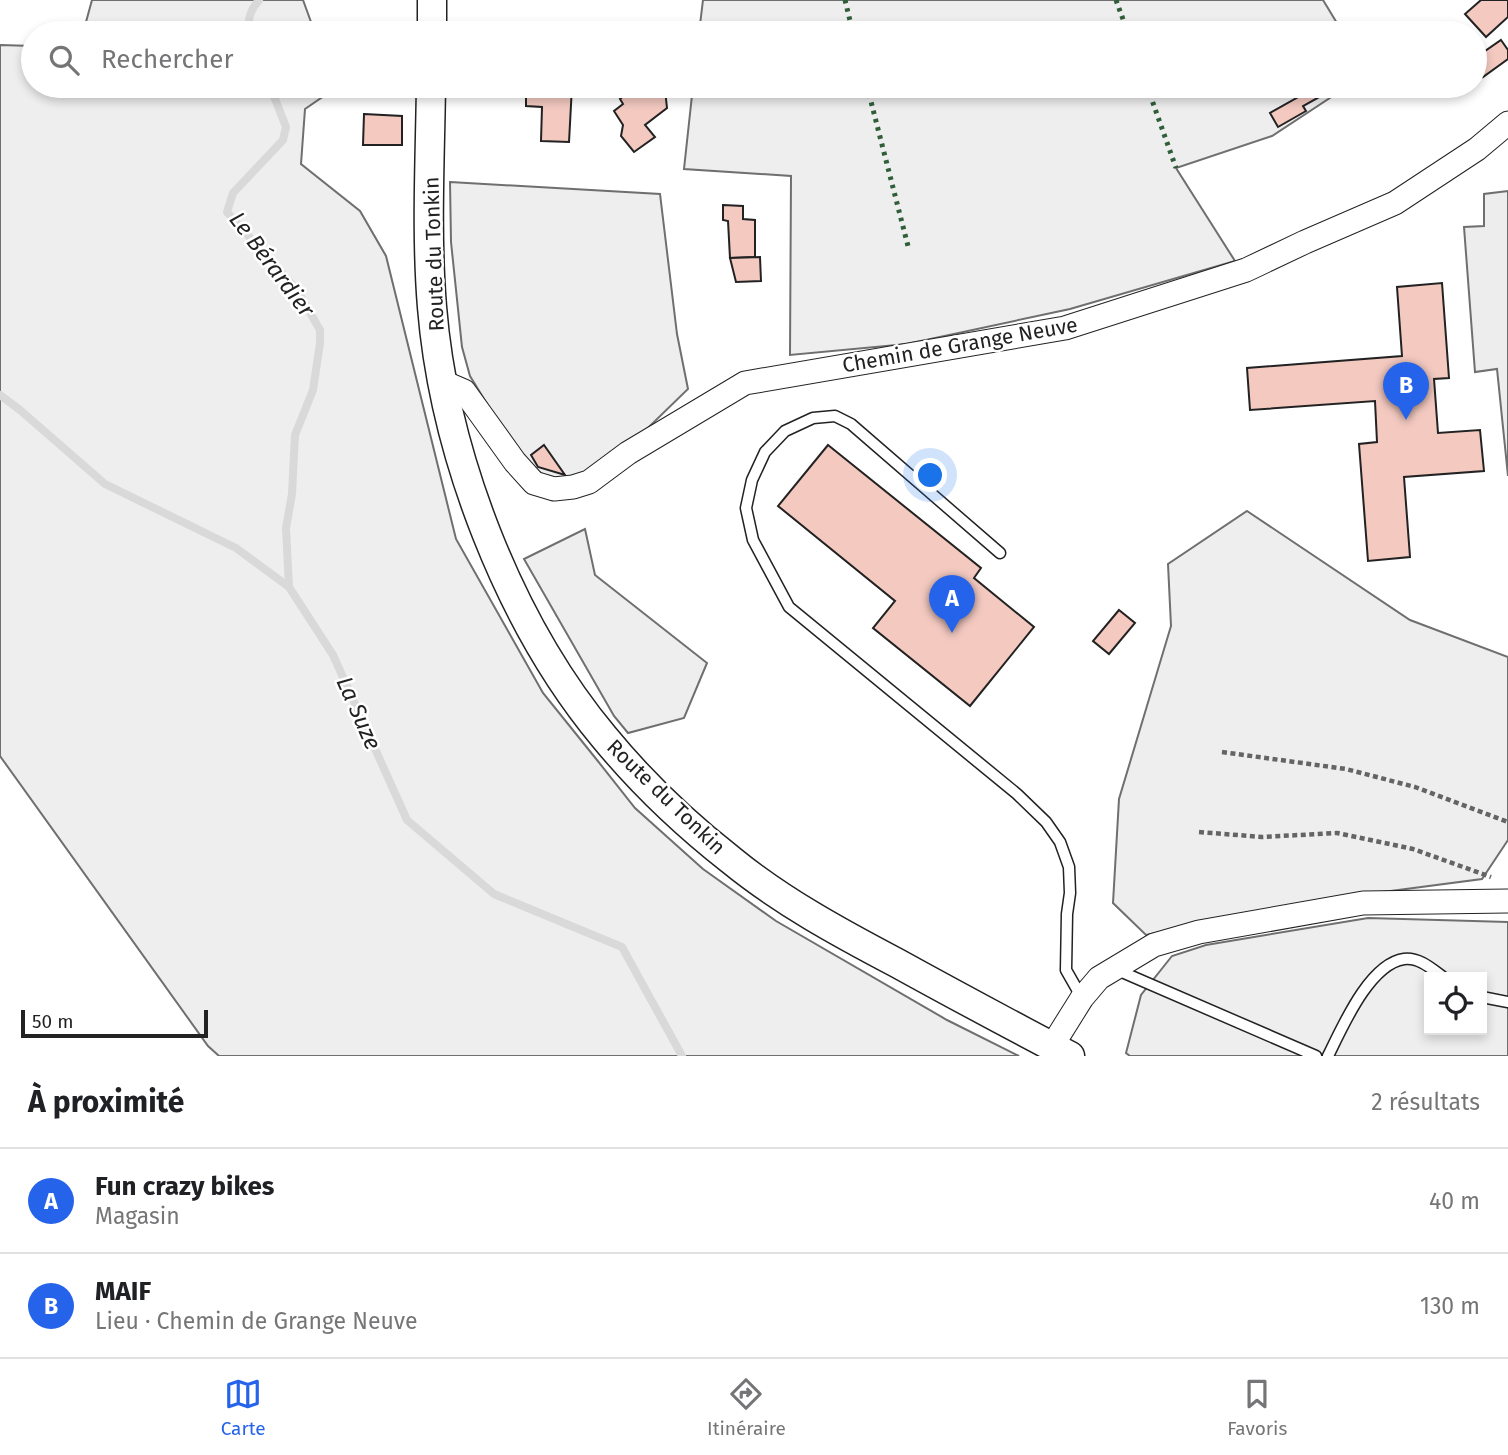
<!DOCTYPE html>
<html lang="fr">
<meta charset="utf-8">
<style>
body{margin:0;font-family:"Fira Sans",sans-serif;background:#f6f6f6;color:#202124}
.controls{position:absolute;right:21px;bottom:21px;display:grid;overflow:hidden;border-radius:0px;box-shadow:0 4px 10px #0003}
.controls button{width:63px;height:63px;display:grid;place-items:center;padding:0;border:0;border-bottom:2px solid #e0e0e0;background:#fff;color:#202124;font:35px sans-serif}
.scale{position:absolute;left:21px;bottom:18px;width:187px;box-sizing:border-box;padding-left:7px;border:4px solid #222;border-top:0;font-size:19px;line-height:24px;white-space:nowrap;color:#222;-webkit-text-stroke:5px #fff;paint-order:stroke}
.you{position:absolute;left:931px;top:476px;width:24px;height:24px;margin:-18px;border:5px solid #fff;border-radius:50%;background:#1a73e8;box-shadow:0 0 0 10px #1a73e833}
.badge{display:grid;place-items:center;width:46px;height:46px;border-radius:50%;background:#2563eb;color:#fff;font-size:23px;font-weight:700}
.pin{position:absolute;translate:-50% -58px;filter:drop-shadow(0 2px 4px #0008)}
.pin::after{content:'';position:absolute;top:37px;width:24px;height:21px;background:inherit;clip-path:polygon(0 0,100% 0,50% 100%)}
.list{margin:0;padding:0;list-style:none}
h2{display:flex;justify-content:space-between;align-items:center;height:91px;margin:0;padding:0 28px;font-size:30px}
h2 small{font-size:23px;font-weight:400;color:#757577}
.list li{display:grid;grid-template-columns:46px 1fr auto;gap:21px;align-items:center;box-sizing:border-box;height:105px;padding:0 28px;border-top:2px solid #e0e0e0}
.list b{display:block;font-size:26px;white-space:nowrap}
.list p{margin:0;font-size:23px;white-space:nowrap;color:#757577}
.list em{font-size:23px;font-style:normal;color:#757577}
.icon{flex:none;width:38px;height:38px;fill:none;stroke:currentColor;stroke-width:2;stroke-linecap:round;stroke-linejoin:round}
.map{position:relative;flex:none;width:1508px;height:1056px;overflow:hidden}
.search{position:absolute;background:#fff;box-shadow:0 4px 10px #0003;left:21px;right:21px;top:21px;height:77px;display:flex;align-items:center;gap:18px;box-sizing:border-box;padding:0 24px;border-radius:38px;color:#757577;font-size:26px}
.sheet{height:301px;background:#fff}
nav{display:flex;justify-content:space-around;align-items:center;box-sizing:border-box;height:98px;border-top:2px solid #e0e0e0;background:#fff;font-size:19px;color:#757577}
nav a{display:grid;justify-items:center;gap:4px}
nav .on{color:#2563eb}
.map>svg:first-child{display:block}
.green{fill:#eee;stroke:#6f6f6f;stroke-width:2;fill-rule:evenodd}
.parking{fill:#ededed;stroke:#6f6f6f;stroke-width:2}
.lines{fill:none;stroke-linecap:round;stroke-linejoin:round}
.stream{stroke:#d9d9d9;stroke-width:8}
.building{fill:#f3c9c0;stroke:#222;stroke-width:2}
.service-casing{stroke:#222;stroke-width:13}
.minor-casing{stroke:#222;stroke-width:25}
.tertiary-casing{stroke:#222;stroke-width:31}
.path{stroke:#646464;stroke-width:4.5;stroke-dasharray:5 3.5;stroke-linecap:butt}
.service{stroke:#fff;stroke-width:10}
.minor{stroke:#fff;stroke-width:23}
.tertiary{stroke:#fff;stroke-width:28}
.hedge{stroke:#2f5e38;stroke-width:5;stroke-dasharray:3.5 5;stroke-linecap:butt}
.labels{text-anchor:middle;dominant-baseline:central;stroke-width:5;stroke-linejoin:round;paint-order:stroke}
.street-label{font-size:21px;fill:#222;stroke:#fff}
.water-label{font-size:23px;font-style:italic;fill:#222;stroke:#fff}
</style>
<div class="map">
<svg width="1508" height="1056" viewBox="0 0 1508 1056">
<rect width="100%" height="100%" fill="#fff"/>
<!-- green -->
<g class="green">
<path d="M92,0H303L315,33H83Z"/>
<path d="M703,0H1323L1343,33H699Z"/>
<path d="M0,45L33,46V86H333L334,89L305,109L301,164L360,211L386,256L456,539L543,693L597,760L635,808L703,869L776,921L947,1020L1019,1056H219L208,1046L0,756Z"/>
<path d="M693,86H1348L1272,136L1176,168L1235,261L1070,309L907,344L790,355L791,176L684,169Z"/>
<path d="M450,182L660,194L677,334L688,389L616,459L587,476L550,480L519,456L470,376L462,347L451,242Z"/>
<path d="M1247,511L1410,620L1508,657V840L1482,879L1322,900L1146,935L1113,903L1119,799L1171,626L1168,564Z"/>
<path d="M585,529L595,575L707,663L684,718L628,733L614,716L524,559Z"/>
<path d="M1368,918L1508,922V1056H1130L1126,1053L1141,995L1172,956L1206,945ZM1429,977H1482V1030H1429Z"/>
</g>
<!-- parking -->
<path class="parking" d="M1508,191V476L1497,369L1475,372L1464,227L1484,226V194Z"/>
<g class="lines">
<!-- stream -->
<g class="stream">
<path d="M250,33C246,21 251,9 259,0"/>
<path d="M270,86L286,127L283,140L233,193L227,212L297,290L320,330V343L313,390L295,435L292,494L286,528L289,587"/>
<path d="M0,395L20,410L105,484L236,548L289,587L333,655L407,820L494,894L622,947L682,1056"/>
</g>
</g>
<!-- building -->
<g class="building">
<path d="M1481,0H1508V17L1486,37L1465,14Z"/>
<path d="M1501,40L1508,50V59L1483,77L1475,65V58Z"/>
<path d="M526,86H572L569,142L541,141L542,107L526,106Z"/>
<path d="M641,86H650L653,89L665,90L667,108L645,125L655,137L634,152L621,136L623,125L614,111L623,104L620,99L633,87L636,91Z"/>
<path d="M1318,86H1329L1332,90L1303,106L1306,111L1278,127L1270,113Z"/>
<path d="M364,114L402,116V145H363Z"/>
<path d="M723,205L743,206V219L755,220V257L730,258L728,221L723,220Z"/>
<path d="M760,257L761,281L736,282L730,258Z"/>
<path d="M1442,283L1449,378L1434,379L1438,433L1480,430L1484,471L1404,477L1410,557L1368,561L1359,444L1377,442L1375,401L1250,410L1247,368L1402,356L1397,287Z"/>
<path d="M544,445L565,475L538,467L531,455Z"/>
<path d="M828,445L981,568L974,578L1034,627L970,706L873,628L895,601L778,506Z"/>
<path d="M1119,610L1135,623L1109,654L1093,641Z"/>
</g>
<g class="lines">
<defs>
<g id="service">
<path d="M1000,553L851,424L835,416L813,418L785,431L765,452L752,480L746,508L753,540L789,607L1017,794L1046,822L1060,842L1069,867L1070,893L1067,914L1066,970L1082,998"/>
<path d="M1115,969L1316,1056"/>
<path d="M1482,997L1508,1002"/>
<path d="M1328,1056C1342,1028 1369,964 1404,959C1419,957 1432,969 1443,977"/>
</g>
<g id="minor">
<path d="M443,382L464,391L515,462L534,483L554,489L573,487L589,482L628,453L745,383L1065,328L1246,270L1305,242L1395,203L1477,149L1508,123"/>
<path d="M1052,1046L1082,998L1099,978L1154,945L1199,932L1363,903L1508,901"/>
</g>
<g id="tertiary">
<path d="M432,33V0"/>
<path d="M431,86C430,159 426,234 432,307C444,454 509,623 604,737C641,782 685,824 731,860C781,901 840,933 897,963C955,995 1013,1026 1070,1056"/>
</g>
</defs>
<!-- service casing -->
<use href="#service" class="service-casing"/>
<!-- minor casing -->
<use href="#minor" class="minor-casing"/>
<!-- tertiary casing -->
<use href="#tertiary" class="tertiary-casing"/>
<!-- path -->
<g class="path">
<path d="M1222,752L1346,769L1415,787L1508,822"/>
<path d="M1199,832L1262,837L1337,833L1413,849L1491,877"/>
</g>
<!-- service -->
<use href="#service" class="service"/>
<!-- minor -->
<use href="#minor" class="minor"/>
<!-- tertiary -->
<use href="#tertiary" class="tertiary"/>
<!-- hedge -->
<g class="hedge">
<path d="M845,0L853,33"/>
<path d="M1116,0L1128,33"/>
<path d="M867,86L909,250"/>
<path d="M1147,86L1176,168"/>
</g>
</g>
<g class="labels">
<!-- street labels -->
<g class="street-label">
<text transform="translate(434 254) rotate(-92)">Route du Tonkin</text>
<text transform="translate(960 345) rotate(-10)">Chemin de Grange Neuve</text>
<text transform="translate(666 797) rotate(44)">Route du Tonkin</text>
</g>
<!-- water labels -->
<g class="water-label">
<text transform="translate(272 264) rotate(53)">Le Bérardier</text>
<text transform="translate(359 713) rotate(66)">La Suze</text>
</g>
</g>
</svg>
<div class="controls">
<button><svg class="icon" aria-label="locate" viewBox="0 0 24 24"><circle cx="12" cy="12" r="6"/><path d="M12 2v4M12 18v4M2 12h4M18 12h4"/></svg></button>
</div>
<div class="scale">50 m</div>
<div class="you"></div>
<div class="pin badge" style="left:952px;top:633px">A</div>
<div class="pin badge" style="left:1406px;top:420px">B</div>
<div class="search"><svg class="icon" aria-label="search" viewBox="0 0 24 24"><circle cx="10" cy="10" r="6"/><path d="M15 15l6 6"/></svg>Rechercher</div>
</div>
<section class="sheet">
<h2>À proximité<small>2 résultats</small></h2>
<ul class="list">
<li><span class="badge">A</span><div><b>Fun crazy bikes</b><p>Magasin</p></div><em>40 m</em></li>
<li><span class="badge">B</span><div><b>MAIF</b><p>Lieu · Chemin de Grange Neuve</p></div><em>130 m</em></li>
</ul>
</section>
<nav>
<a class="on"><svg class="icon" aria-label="map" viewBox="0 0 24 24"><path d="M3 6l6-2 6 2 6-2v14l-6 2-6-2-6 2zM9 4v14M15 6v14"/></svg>Carte</a>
<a><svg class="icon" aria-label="directions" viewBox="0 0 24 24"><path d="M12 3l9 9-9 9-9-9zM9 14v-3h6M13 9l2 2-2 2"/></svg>Itinéraire</a>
<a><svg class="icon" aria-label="saved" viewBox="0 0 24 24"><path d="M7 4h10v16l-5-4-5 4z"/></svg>Favoris</a>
</nav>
